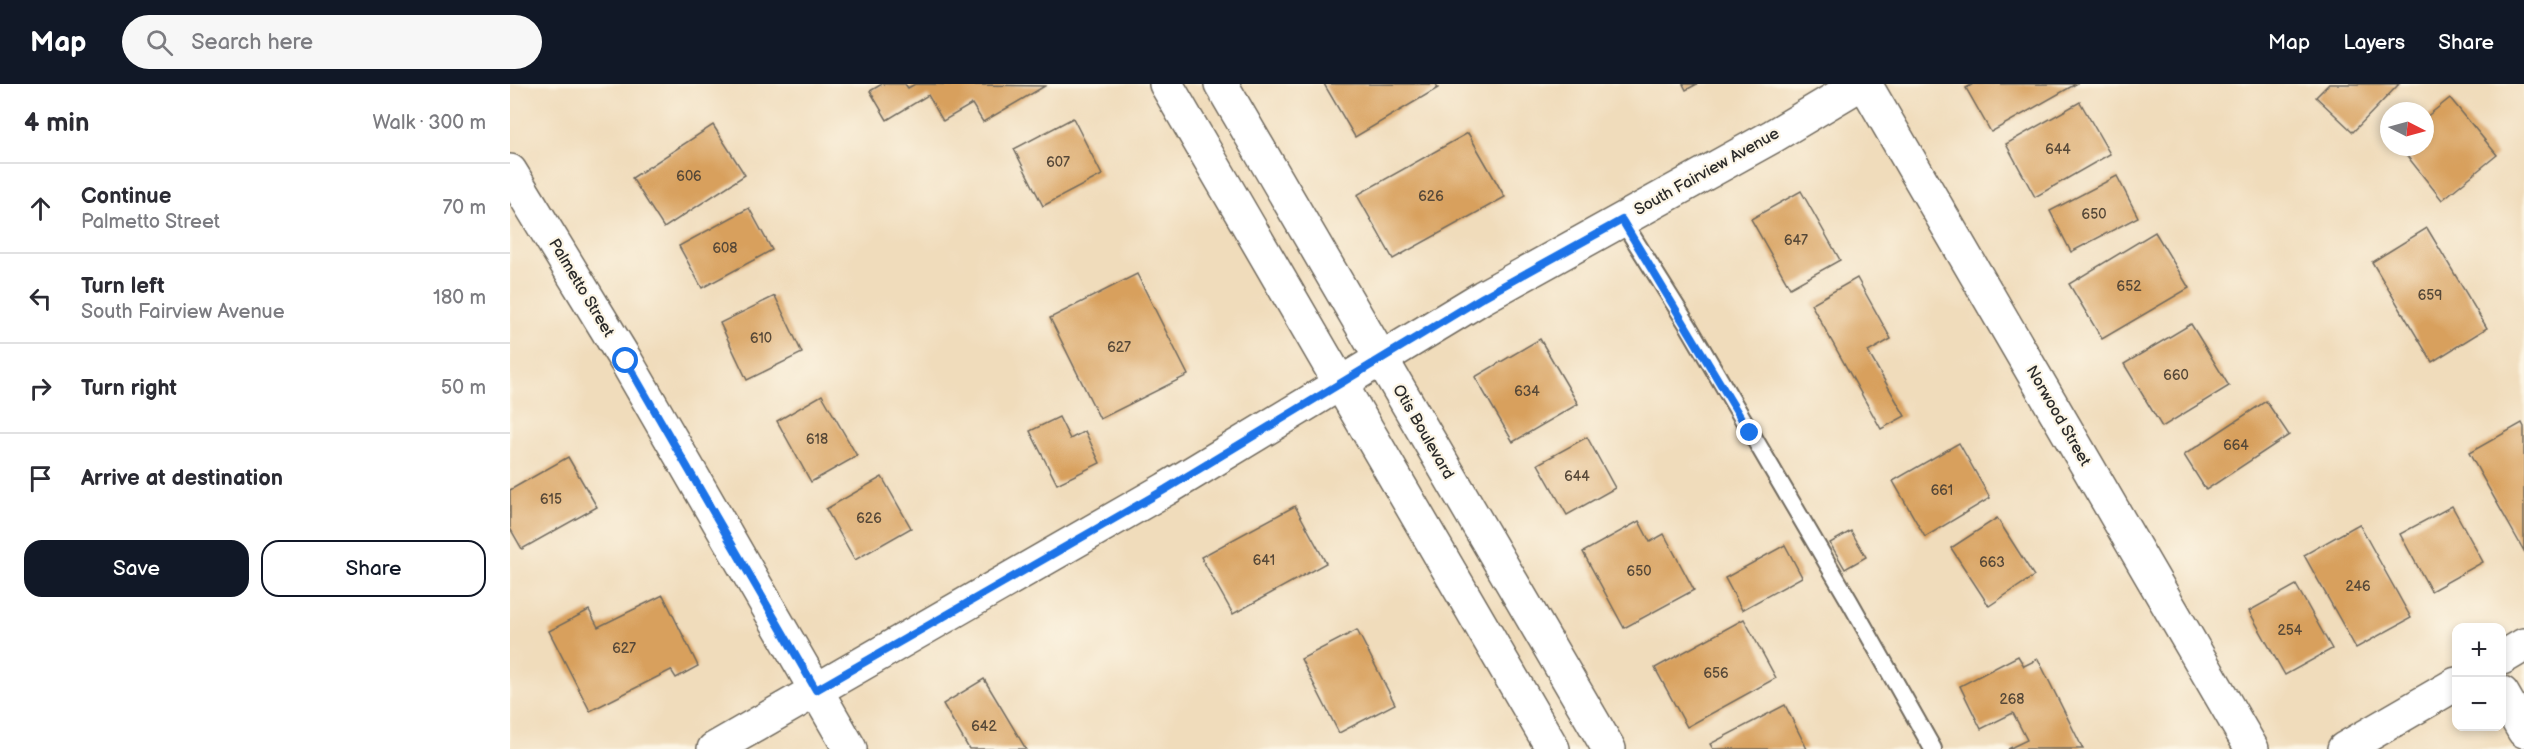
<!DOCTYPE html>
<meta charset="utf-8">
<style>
body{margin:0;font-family:"Balsamiq Sans",sans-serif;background:#f7f7f7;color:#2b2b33}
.controls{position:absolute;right:18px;bottom:18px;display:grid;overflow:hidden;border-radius:12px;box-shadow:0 3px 9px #0003}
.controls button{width:54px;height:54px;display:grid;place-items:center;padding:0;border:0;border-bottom:2px solid #e1e1e2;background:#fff;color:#2b2b33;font:30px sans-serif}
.compass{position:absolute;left:1870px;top:18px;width:54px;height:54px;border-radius:50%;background:#fff;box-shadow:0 3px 9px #0003;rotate:96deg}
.stop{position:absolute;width:18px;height:18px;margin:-14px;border:4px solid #1a73e8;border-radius:50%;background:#fff}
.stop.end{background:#1a73e8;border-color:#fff;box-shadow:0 2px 6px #0008}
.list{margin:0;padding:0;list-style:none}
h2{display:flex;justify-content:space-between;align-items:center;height:78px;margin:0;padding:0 24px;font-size:26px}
h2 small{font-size:20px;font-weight:400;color:#7c7c81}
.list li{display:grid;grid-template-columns:39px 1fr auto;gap:18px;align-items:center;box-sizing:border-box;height:90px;padding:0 24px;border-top:2px solid #e1e1e2}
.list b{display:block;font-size:22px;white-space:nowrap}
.list p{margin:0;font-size:20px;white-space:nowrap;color:#7c7c81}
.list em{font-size:20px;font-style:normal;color:#7c7c81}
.actions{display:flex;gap:12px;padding:18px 24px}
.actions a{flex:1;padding:14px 0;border:2px solid #111827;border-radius:18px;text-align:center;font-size:21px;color:#111827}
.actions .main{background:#111827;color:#fff}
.icon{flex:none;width:33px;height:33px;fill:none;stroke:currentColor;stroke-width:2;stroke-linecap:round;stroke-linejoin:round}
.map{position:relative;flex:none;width:2014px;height:665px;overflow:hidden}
header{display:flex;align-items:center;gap:36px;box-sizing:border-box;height:84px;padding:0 30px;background:#111827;color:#fff}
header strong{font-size:28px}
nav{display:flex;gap:33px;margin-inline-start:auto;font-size:21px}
.search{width:420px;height:54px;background:#f7f7f7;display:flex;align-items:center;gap:15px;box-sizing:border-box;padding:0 21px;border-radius:33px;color:#7c7c81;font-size:22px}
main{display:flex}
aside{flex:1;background:#fff}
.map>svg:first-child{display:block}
.building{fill:#d8a05d}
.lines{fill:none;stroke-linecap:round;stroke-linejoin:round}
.service-casing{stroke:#70695d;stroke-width:20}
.minor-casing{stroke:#70695d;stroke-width:36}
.tertiary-casing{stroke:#70695d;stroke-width:36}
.service{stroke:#fff;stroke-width:16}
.minor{stroke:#fff;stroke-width:33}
.tertiary{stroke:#fff;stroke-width:33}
.route{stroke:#1a73e8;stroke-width:8}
.labels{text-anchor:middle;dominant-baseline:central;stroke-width:4.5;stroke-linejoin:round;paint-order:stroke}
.number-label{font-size:14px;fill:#564838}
.street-label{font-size:16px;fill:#2b2b2b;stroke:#fcf5e5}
</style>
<header>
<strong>Map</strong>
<div class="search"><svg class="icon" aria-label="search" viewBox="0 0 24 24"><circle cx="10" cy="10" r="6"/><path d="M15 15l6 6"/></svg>Search here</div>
<nav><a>Map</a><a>Layers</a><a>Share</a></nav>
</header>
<main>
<aside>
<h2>4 min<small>Walk · 300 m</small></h2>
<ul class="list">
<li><svg class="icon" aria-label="ahead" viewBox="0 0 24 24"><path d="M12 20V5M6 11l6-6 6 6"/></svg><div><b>Continue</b><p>Palmetto Street</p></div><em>70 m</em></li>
<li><svg class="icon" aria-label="left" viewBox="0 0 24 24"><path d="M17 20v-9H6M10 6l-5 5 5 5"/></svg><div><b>Turn left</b><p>South Fairview Avenue</p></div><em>180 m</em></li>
<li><svg class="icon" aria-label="right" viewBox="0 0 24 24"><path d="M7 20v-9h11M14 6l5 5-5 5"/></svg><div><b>Turn right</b></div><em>50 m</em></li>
<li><svg class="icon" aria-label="arrive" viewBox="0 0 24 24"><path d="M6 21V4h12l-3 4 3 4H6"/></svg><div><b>Arrive at destination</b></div></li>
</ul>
<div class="actions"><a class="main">Save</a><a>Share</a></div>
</aside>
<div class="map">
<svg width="2014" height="665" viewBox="0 0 2014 665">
<rect width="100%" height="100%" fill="#fcf5e5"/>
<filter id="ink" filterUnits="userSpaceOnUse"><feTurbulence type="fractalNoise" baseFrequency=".0167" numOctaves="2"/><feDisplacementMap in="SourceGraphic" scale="12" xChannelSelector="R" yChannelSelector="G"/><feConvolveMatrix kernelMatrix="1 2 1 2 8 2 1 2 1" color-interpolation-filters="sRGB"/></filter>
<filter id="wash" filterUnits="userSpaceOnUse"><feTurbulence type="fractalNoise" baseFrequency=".008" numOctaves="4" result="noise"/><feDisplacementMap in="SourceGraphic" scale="24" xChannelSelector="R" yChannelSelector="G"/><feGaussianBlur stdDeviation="1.35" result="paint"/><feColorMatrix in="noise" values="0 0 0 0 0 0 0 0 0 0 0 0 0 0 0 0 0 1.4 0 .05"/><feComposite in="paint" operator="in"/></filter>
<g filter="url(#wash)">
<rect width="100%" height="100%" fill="#f0dcbb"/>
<g id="blocks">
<!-- building -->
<g class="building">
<path d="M372,0H395L398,4L405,0L535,2L473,38L462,20L433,37L418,11L377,36L360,7Z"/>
<path d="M814,0H926L928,4L845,53Z"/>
<path d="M1173,0H1187L1176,6Z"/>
<path d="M1463,0H1566L1481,48L1456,4Z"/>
<path d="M1819,0H1889L1843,48L1806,13Z"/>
<path d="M1940,14L1987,71L1932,116L1890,63H1915V34Z"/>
<path d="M1570,18L1600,70L1525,113L1496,60Z"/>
<path d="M563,34L592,91L533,122L504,65Z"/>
<path d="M203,41L235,91L154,144L122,94Z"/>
<path d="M958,49L995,113L883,175L847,111Z"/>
<path d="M1607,92L1628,133L1561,168L1540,127Z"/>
<path d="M1291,107L1330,176L1280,204L1241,135Z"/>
<path d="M239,124L262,166L192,204L169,162Z"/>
<path d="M1917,144L1977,244L1922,278L1862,178Z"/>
<path d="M1645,148L1679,204L1592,255L1559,200Z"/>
<path d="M627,190L678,291L590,335L540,234Z"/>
<path d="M1347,194L1381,255L1358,268L1395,332L1371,345L1301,220Z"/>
<path d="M265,212L292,269L237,296L210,239Z"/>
<path d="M1681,240L1719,302L1652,343L1614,280Z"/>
<path d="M1030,255L1068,320L1003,358L965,293Z"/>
<path d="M312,311L347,372L301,398L267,337Z"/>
<path d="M1756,317L1779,351L1696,406L1674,371Z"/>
<path d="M549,333L560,355L575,347L590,379L547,400L520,347Z"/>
<path d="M2012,339L2014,343V467L1959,369Z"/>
<path d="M1077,353L1105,404L1057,431L1028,380Z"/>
<path d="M1449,359L1480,414L1415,453L1383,397Z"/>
<path d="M58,373L87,423L12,465L0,444V406Z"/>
<path d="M372,393L401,444L345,476L316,425Z"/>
<path d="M785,422L816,479L723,530L691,473Z"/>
<path d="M1942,422L1973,478L1921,507L1890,450Z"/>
<path d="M1487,434L1524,492L1479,522L1441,464Z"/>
<path d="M1129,437L1140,458L1154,450L1184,506L1114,544L1073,468Z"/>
<path d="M1849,440L1901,534L1846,564L1794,471Z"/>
<path d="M1341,447L1356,473L1335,485L1320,459Z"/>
<path d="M1275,461L1292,493L1232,526L1215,494Z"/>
<path d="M1786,501L1822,565L1775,591L1739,527Z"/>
<path d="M153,511L188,582L166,594L161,586L80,627L39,547L79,526L88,543Z"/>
<path d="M1234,535L1266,594L1177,643L1145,584Z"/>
<path d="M847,546L885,620L829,649L791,575Z"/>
<path d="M1508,572L1514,582L1528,575L1573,665H1498L1517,656L1503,629L1471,645L1450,602Z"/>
<path d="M474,595L516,665H459L433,620Z"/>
<path d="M1275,621L1297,665H1203L1200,660Z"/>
</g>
</g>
</g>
<g filter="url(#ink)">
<use href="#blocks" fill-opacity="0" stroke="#70695d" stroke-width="1.5"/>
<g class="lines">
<defs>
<path id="service" d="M1112,136L1179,243L1340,518L1423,665"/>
<g id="minor">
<path d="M656,0L1043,665"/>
<path d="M711,0L1099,665"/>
<path d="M1355,0L1742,665"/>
<path d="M0,87L116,277L340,665"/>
<path d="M1992,609L2014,647"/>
<path d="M204,665L656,405L973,213L1263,52L1350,0"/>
</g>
<g id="tertiary">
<path d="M1992,574L2014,561"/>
<path d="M1834,665L1946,600"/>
</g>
</defs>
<!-- service casing -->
<use href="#service" class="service-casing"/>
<!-- minor casing -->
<use href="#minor" class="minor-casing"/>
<!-- tertiary casing -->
<use href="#tertiary" class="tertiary-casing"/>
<!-- service -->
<use href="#service" class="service"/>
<!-- minor -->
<use href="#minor" class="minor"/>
<!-- tertiary -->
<use href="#tertiary" class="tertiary"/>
</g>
</g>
<g class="lines" filter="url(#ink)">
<!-- route -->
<path class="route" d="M116,277L306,606L656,405L973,213L1112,136L1240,349"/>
</g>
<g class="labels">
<!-- number labels -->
<g class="number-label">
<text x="1548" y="65">644</text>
<text x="548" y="78">607</text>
<text x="179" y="92">606</text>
<text x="921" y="112">626</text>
<text x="1584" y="130">650</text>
<text x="1286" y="156">647</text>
<text x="215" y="164">608</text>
<text x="1619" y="202">652</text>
<text x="1920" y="211">659</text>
<text x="251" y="254">610</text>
<text x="609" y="263">627</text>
<text x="1666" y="291">660</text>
<text x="1017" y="307">634</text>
<text x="307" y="355">618</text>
<text x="1726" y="361">664</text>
<text x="1067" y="392">644</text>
<text x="1432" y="406">661</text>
<text x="41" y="415">615</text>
<text x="359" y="434">626</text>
<text x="754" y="476">641</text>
<text x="1482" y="478">663</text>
<text x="1129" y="487">650</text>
<text x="1848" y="502">246</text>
<text x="1780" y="546">254</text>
<text x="114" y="564">627</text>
<text x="1206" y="589">656</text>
<text x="1502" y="615">268</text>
<text x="474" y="642">642</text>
</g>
<!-- street labels -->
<g class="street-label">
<text transform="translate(1197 88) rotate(-29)">South Fairview Avenue</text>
<text transform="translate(71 204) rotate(59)">Palmetto Street</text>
<text transform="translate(1548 332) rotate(60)">Norwood Street</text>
<text transform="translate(913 348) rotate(60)">Otis Boulevard</text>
</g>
</g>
</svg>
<div class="controls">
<button>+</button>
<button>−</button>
</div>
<svg class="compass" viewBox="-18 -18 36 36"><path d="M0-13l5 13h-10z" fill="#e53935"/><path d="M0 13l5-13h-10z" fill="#7c7c81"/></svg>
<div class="stop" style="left:116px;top:277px"></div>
<div class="stop end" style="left:1240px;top:349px"></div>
</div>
</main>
